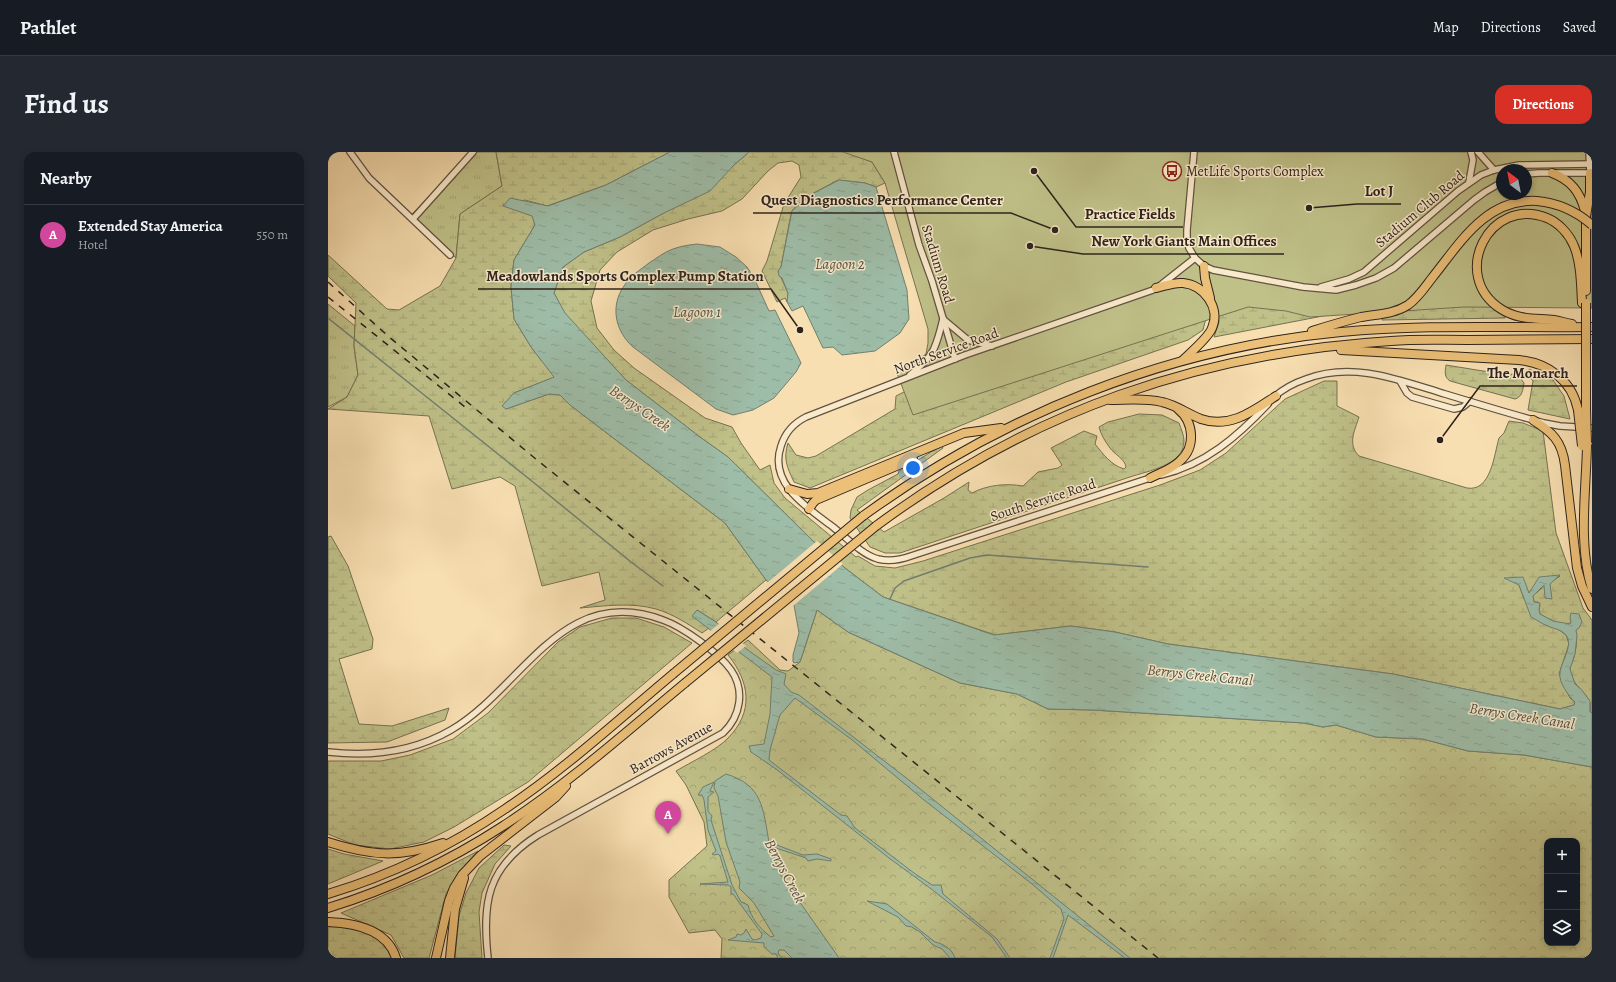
<!DOCTYPE html>
<meta charset="utf-8">
<style>
body{margin:0;font-family:Alegreya,serif;background:#242831;color:#f1f3f6}
.controls{position:absolute;right:12px;bottom:12px;display:grid;overflow:hidden;border-radius:8px;box-shadow:0 2px 6px #0003}
.controls button{width:36px;height:36px;display:grid;place-items:center;padding:0;border:0;border-bottom:1px solid #363941;background:#171b24;color:#f1f3f6;font:20px sans-serif}
.compass{position:absolute;left:1168px;top:12px;width:36px;height:36px;border-radius:50%;background:#171b24;box-shadow:0 2px 6px #0003;rotate:328deg}
.you{position:absolute;left:585px;top:316px;width:14px;height:14px;margin:-10px;border:3px solid #fff;border-radius:50%;background:#1a73e8;box-shadow:0 0 0 6px #1a73e833}
.badge{display:grid;place-items:center;width:26px;height:26px;border-radius:50%;background:#d93025;color:#fff;font-size:13px;font-weight:700}
.pin{position:absolute;translate:-50% -33px;filter:drop-shadow(0 1px 2px #0008)}
.pin::after{content:'';position:absolute;top:21px;width:14px;height:12px;background:inherit;clip-path:polygon(0 0,100% 0,50% 100%)}
.list{margin:0;padding:0;list-style:none}
h2{display:flex;justify-content:space-between;align-items:center;height:52px;margin:0;padding:0 16px;font-size:17px}
h2 small{font-size:13px;font-weight:400;color:#9ea1a6}
.list li{display:grid;grid-template-columns:26px 1fr auto;gap:12px;align-items:center;box-sizing:border-box;height:60px;padding:0 16px;border-top:1px solid #363941}
.list b{display:block;font-size:15px;white-space:nowrap}
.list p{margin:0;font-size:13px;white-space:nowrap;color:#9ea1a6}
.list em{font-size:13px;font-style:normal;color:#9ea1a6}
.icon{flex:none;width:22px;height:22px;fill:none;stroke:currentColor;stroke-width:2;stroke-linecap:round;stroke-linejoin:round}
.map{position:relative;flex:none;width:1264px;height:806px;overflow:hidden;border-radius:12px}
header{display:flex;align-items:center;gap:24px;box-sizing:border-box;height:56px;padding:0 20px;background:#171b24;border-bottom:1px solid #363941}
header strong{font-size:19px}
nav{display:flex;gap:22px;margin-inline-start:auto;font-size:14px}
.intro{display:flex;align-items:center;justify-content:space-between;box-sizing:border-box;height:96px;padding:0 24px}
h1{margin:0;font-size:28px}
.button{padding:10px 18px;border-radius:12px;background:#d93025;color:#fff;font-size:14px;font-weight:700}
main{display:flex;gap:24px;padding:0 24px}
aside{flex:1;background:#171b24;border-radius:12px;box-shadow:0 2px 6px #0003}
.map>svg:first-child{display:block}
.grass{fill:url(#grass-tufts);stroke:#767252}
.wetland{fill:url(#wetland-marsh);stroke:#767252}
.park{fill:url(#park-crowns);stroke:#767252;fill-rule:evenodd}
.pitch{fill:#c0c189;stroke:#767252;fill-rule:evenodd}
.water{fill:url(#water-ripples);stroke:#717f70}
.pier{fill:#f8dfb1}
.lines{fill:none;stroke-linecap:round;stroke-linejoin:round}
.stream{stroke:#717f70;stroke-width:1.5}
.minor-casing{stroke:#605241;stroke-width:8}
.highway-casing{stroke:#2d231c;stroke-width:10}
.minor{stroke:#faeacc;stroke-width:5.5}
.highway{stroke:#ecc078;stroke-width:8}
.rail{stroke:#2d231c;stroke-width:1.5;stroke-dasharray:7 7;stroke-linecap:butt}
.highway-bridge-casing{stroke:#2d231c;stroke-width:10;stroke-linecap:butt}
.highway-bridge{stroke:#ecc078;stroke-width:8}
.labels{text-anchor:middle;dominant-baseline:central;stroke-width:3;stroke-linejoin:round;paint-order:stroke}
.poi-label{font-size:14px;fill:#2d231c;stroke:#faeacc;text-anchor:start}
.street-label{font-size:14px;fill:#2d231c;stroke:#faeacc}
.water-label{font-size:15px;font-style:italic;fill:#4f5146;stroke:#faeacc}
.leader{fill:none;stroke:#2d231c;stroke-width:1.5}
.callout-dot{fill:#2d231c;stroke:#faeacc;stroke-width:1.5}
.callout-label{font-size:15px;text-anchor:middle;font-weight:bold;fill:#2d231c;stroke:#faeacc;stroke-width:3;stroke-linejoin:round;paint-order:stroke}
</style>
<header>
<strong>Pathlet</strong>
<nav><a>Map</a><a>Directions</a><a>Saved</a></nav>
</header>
<div class="intro"><h1>Find us</h1><a class="button">Directions</a></div>
<main>
<aside>
<h2>Nearby<small></small></h2>
<ul class="list">
<li><span class="badge" style="background:#d1479c">A</span><div><b>Extended Stay America</b><p>Hotel</p></div><em>550 m</em></li>
</ul>
</aside>
<div class="map">
<svg width="1264" height="806" viewBox="0 0 1264 806">
<defs>
<pattern id="grass-tufts" width="24" height="20" patternUnits="userSpaceOnUse"><rect width="24" height="20" fill="#c0c189"/><path d="M3 7l-1-3M5 7V3M7 7l1-3M15 17l-1-3M17 17v-4M19 17l1-3" fill="none" stroke="#a5a676"/></pattern>
<pattern id="wetland-marsh" width="20" height="14" patternUnits="userSpaceOnUse"><rect width="20" height="14" fill="#c0c189"/><path d="M1 5h8M5 5V1M11 12h8M15 12V8" fill="none" stroke="#a5a676"/></pattern>
<pattern id="park-crowns" width="20" height="18" patternUnits="userSpaceOnUse"><rect width="20" height="18" fill="#c0c189"/><path d="M2 6a3 3 0 1 1 6 0M12 15a3 3 0 1 1 6 0" fill="none" stroke="#a5a676"/></pattern>
<pattern id="water-ripples" width="26" height="14" patternUnits="userSpaceOnUse"><rect width="26" height="14" fill="#9ebda8"/><path d="M2 4q2-2 4 0t4 0M15 11q2-2 4 0t4 0" fill="none" stroke="#88a290"/></pattern>
</defs>
<rect width="100%" height="100%" fill="#f8dfb1"/>
<filter id="stains"><feTurbulence type="fractalNoise" baseFrequency=".005" numOctaves="4"/><feColorMatrix values="0 0 0 0 .2 0 0 0 0 .09 0 0 0 0 .02 0 0 0 .5 -.17"/></filter>
<radialGradient id="worn" r=".72"><stop offset=".6" stop-color="#630" stop-opacity="0"/><stop offset="1" stop-color="#630" stop-opacity=".3"/></radialGradient>
<!-- grass -->
<g class="grass">
<path d="M145,0H168L174,34L132,62L128,106L83,63Z"/>
<path d="M0,152L27,174L26,194L30,223L19,245L0,255Z"/>
</g>
<!-- wetland -->
<g class="wetland">
<path d="M168,0H342L278,33L219,54L197,48L175,53L205,64L207,73L186,108L183,135L186,167L203,195L227,225L186,241L178,257L221,242L232,243L242,253L397,371L438,428L388,470L369,458L365,464L381,476L374,481C360,472 345,462 328,457C303,450 277,454 252,456L277,448L271,420L214,434L187,334L172,325L124,337L101,264L0,257L19,245L30,223L26,194L28,151L0,124V103L59,157L71,158L112,134L128,106L132,62L174,34Z"/>
<path d="M421,0H524L525,3L544,10L557,31L548,35L537,31L510,28L482,43L469,53L464,59L462,67L453,115L450,119L460,141L459,150L457,146L449,150L434,119L439,109L456,52L473,25L471,13L464,9L450,11L440,19L414,47L394,59L360,67L325,78L289,100L272,118L263,149L269,176L286,198L306,216L377,266L404,275L413,291L432,318L442,313L446,331L457,346L528,405L530,404L547,414L567,416L595,409L832,333L872,318L898,301L957,247L996,229H1009V254L1031,265C1027,278 1019,292 1031,304L1139,336C1163,340 1166,303 1171,286L1176,281L1181,269L1195,271L1215,279L1228,381L1255,456L1264,468V561L1262,560C1262,557 1263,551 1261,548C1255,538 1242,530 1242,517C1242,513 1245,509 1246,505C1249,492 1251,481 1243,470C1236,476 1219,466 1212,462L1211,458L1212,453L1210,450H1206L1205,444C1214,435 1222,431 1232,424L1201,441L1191,433L1196,447L1220,474L1230,477L1238,483L1241,492L1231,522L1242,546L1247,550L1246,553L1232,557L1065,522L840,492L787,480L743,474L667,483L555,445L517,416L485,389L400,305L372,285L298,228L236,161L226,141L235,115L256,100L292,85L334,62L405,14Z"/>
<path d="M1174,42L1052,153L886,185L891,170L889,151Z"/>
<path d="M1155,146L1167,158L1177,163V166L1054,168L1055,165L1079,156Z"/>
<path d="M878,166L875,178L860,188L738,230L482,336L466,330C459,315 455,307 460,291L468,303L480,306L488,304L567,257L568,244L598,229Z"/>
<path d="M1118,213L1155,219L1190,223L1196,231C1195,238 1194,245 1187,247L1122,229C1116,225 1117,220 1118,213Z"/>
<path d="M1201,217L1225,228L1236,244L1242,267L1200,258L1205,229L1201,224Z"/>
<path d="M811,262L834,263L851,271C853,277 856,283 856,289C856,313 820,319 802,325L572,401H557L542,395L522,366L523,358L529,345L540,338L570,322L571,319C586,312 599,301 614,294L615,296L529,358L556,380L616,346L641,330L640,338L644,341C659,333 678,331 695,334L710,320L730,316L734,313L723,296L756,279L769,284L767,292C775,302 783,313 796,317L798,315C797,307 786,302 782,296C777,289 773,283 771,275L780,270Z"/>
<path d="M3,384L20,414L45,487L44,497L11,507L31,572L64,574L121,556L117,568L59,590L0,591V385Z"/>
<path d="M284,466H308L336,475L364,491L200,630L126,675L96,690L62,697L27,693L0,682V609H53L82,603L125,587L160,561L230,490L252,475Z"/>
<path d="M176,693L183,694L167,712L154,741L151,760L154,806H127L131,764L138,741L151,716Z"/>
<path d="M0,697L16,702L55,709L0,732Z"/>
<path d="M150,699L129,723L118,742L101,806H76L63,783L13,761L104,723Z"/>
<path d="M0,774C18,773 43,777 56,792C59,796 62,802 64,806H0Z"/>
</g>
<!-- park -->
<path class="park" d="M489,458L520,480L632,531L689,542L720,557L765,558L976,571L995,575L1008,573L1048,585L1095,587L1140,599L1196,603L1264,615V806H393L394,787L387,778L361,781L341,745V728L379,694L376,670L358,633L348,619C363,610 389,598 400,586C426,560 422,530 400,503L420,488L452,518L460,519L472,510ZM1219,689H1249V791H1219Z"/>
<!-- pitch -->
<path class="pitch" d="M515,0H1264V156L1136,155L982,165L958,159L920,155L585,263L567,216L587,210L598,202L600,191V177L557,31L544,10ZM1174,18H1198V42H1174Z"/>
<!-- water -->
<g class="water">
<path d="M342,0H421L405,14L382,39L334,62L292,85L256,100L235,115L226,141L237,161L298,228L372,285L400,305L485,389L517,416L555,445L666,483L743,474L787,480L840,492L1065,522L1232,557L1246,553L1247,550C1241,545 1230,529 1232,521C1233,509 1247,492 1237,482C1232,477 1226,477 1220,474C1214,472 1209,468 1203,465L1191,433L1176,426L1195,425L1201,441L1211,425L1232,423L1222,432L1224,447L1217,446L1216,433L1205,444L1206,450L1212,451L1211,458L1212,462L1225,469L1242,472L1243,470L1242,465L1243,461L1251,462L1254,470L1251,476L1248,478L1249,484L1247,502L1242,517L1247,532L1253,537L1262,549V560L1264,561V615L1196,603L1140,599L1095,587L1048,585L1008,573L995,575L976,571L765,558L720,557L689,542L632,531L520,480L489,458L472,510L466,511L465,510V503L471,481L466,453L438,428L397,371L242,253L232,243L221,242L178,257L174,254L186,241L226,225L203,195L186,167L183,135L186,108L207,73L204,64L175,54L182,46L220,54L278,33Z"/>
<path d="M511,28L537,31L548,35L579,138L581,167L572,181L547,199L514,203L505,195L495,196L475,154L464,159L459,150L460,141L454,126L451,124L450,119L453,115L464,59L482,43Z"/>
<path d="M369,92L392,95L408,105L419,115L426,126L441,159L447,158L473,211L468,220L446,246L425,258L405,263L388,257L305,195C287,179 282,154 296,134C302,124 312,118 321,111C329,106 336,100 345,97C353,94 361,93 369,92Z"/>
<path d="M369,458L388,470L417,496L448,518L458,522L456,532L463,540L471,543L586,632L802,806H797L740,763L725,806H722L736,767L733,757L704,732L596,648L523,587L467,546L452,563L442,598L441,608L513,663L519,664L527,676L586,721L604,733H613L615,742L669,787L682,806H679L664,785L602,736L561,706L448,617L423,600L421,594L436,592L442,562L444,525L364,464Z"/>
<path d="M398,622C435,633 435,657 441,690L475,703L489,702L503,707V709L489,707L480,709L478,706L442,694L452,722L511,806H464L456,798H451L450,801L454,806H450L448,802H444L436,795V791L400,788L408,785L409,782L413,783L416,781L418,777L424,787L427,788L433,786L434,782L405,742H403V735L400,733L372,732L400,730L392,704L390,702L386,703L384,702L388,699L380,678L376,648L374,643H370L375,635L386,630L382,639L386,640L380,645V659L384,664L383,668L404,733L413,750L420,753C423,766 432,777 443,785L446,784L426,751L411,736L412,730L398,690L390,644L386,636L387,629Z"/>
<path d="M539,749L559,752L607,790C616,792 624,797 627,806H622L614,797L605,793L592,780L584,775L578,774L570,765Z"/>
</g>
<!-- pier -->
<g class="pier">
<path d="M489,389L515,412L465,454L439,431Z"/>
<path d="M392,471L418,494L409,501L382,479Z"/>
</g>
<g class="lines">
<!-- stream -->
<g class="stream">
<path d="M0,166L205,330L303,410L335,434"/>
<path d="M562,447L567,436L576,429L642,406L659,403L820,415"/>
</g>
<defs>
<g id="minor">
<path d="M22,0L41,26L122,103"/>
<path d="M566,0L591,93L604,129L627,207"/>
<path d="M866,0L859,78V88L861,96L867,106L876,114L885,118L975,135L1008,138L1028,133L1048,126L1066,116L1146,48L1157,40L1174,30"/>
<path d="M1150,0L1166,18"/>
<path d="M1261,0L1262,21"/>
<path d="M1198,22L1211,21H1264"/>
<path d="M1141,30L1145,8L1143,0"/>
<path d="M85,67L145,0"/>
<path d="M993,135L1021,127L1036,120L1130,39L1153,23L1166,18L1191,13L1264,12"/>
<path d="M615,167L640,188L664,194"/>
<path d="M582,223C606,204 608,196 615,167"/>
<path d="M1072,229L1079,241L1084,245L1126,257L1135,255L1142,249"/>
<path d="M946,245C955,237 966,231 978,227C1025,209 1071,228 1117,242C1150,252 1183,262 1216,271L1232,274L1264,276"/>
<path d="M833,323C877,313 910,284 940,252"/>
<path d="M825,325L583,404C572,408 562,410 550,407C533,402 519,386 505,375C480,356 440,332 453,294C457,281 466,271 478,265L637,203L825,138L834,132L867,106"/>
<path d="M0,600C43,605 85,600 123,578C195,536 234,430 335,468C355,475 391,501 403,518C417,538 413,564 395,581L210,683C159,715 154,750 160,806"/>
</g>
<g id="highway">
<path d="M1224,21C1243,28 1252,40 1257,59"/>
<path d="M1262,21V44"/>
<path d="M876,114L877,126L882,146"/>
<path d="M828,136C837,134 846,130 855,131C876,133 893,156 884,176C881,185 862,201 855,208"/>
<path d="M1258,139V64L1262,40"/>
<path d="M1244,172C1238,171 1232,169 1226,168C1207,166 1190,168 1173,157C1121,124 1161,43 1219,66C1231,71 1241,82 1246,94C1253,111 1253,132 1254,151"/>
<path d="M984,179C1000,174 1017,169 1033,165C1050,162 1066,162 1080,153C1090,146 1097,135 1104,126C1132,91 1158,46 1209,49"/>
<path d="M1013,198L1191,208C1220,211 1244,228 1250,258"/>
<path d="M1258,212V258"/>
<path d="M782,248C799,248 818,246 834,250C848,253 860,262 873,267C902,277 925,259 948,244"/>
<path d="M1205,268C1224,280 1234,289 1237,313L1249,416L1254,434L1264,455"/>
<path d="M1259,294C1258,339 1250,394 1264,437"/>
<path d="M822,326C832,321 844,317 852,309C868,295 866,270 850,257"/>
<path d="M461,337L479,342L490,341L636,281L673,276"/>
<path d="M481,357L485,351L488,348L585,307"/>
<path d="M535,364C675,262 840,196 1013,180C1096,172 1180,176 1264,175"/>
<path d="M548,374C703,259 871,201 1063,189C1088,187 1113,188 1139,188C1180,188 1222,187 1264,187"/>
<path d="M0,690C44,704 71,706 115,691"/>
<path d="M0,742C63,723 123,694 177,657C237,617 290,568 345,522"/>
<path d="M0,756C62,737 121,709 175,674C240,632 298,580 357,531"/>
<path d="M0,770C27,771 59,777 68,806"/>
<path d="M108,806L121,749L126,736L134,723L152,704L228,645L238,634"/>
<path d="M122,806L127,757L136,726"/>
</g>
</defs>
<!-- minor casing -->
<use href="#minor" class="minor-casing"/>
<!-- highway casing -->
<use href="#highway" class="highway-casing"/>
<!-- minor -->
<use href="#minor" class="minor"/>
<!-- highway -->
<use href="#highway" class="highway"/>
<!-- rail -->
<g class="rail">
<path d="M0,130L60,184L209,308L830,806"/>
<path d="M0,145L142,259"/>
</g>
<defs>
<g id="highway-bridge">
<path d="M1209,49C1230,51 1248,59 1264,73"/>
<path d="M1258,151V212"/>
<path d="M1250,258L1254,294"/>
<path d="M1258,258L1259,291"/>
<path d="M345,522L535,364"/>
<path d="M357,531L548,374"/>
</g>
</defs>
<!-- highway-bridge casing -->
<use href="#highway-bridge" class="highway-bridge-casing"/>
<!-- highway-bridge -->
<use href="#highway-bridge" class="highway-bridge"/>
</g>
<!-- icons -->
<defs>
<symbol id="bus-ring" viewBox="-11 -11 22 22"><circle r="9.5" fill="#faeacc" stroke="#8f2418" stroke-width="1.5"/><path d="M-5-6H5V4H4V6H2V4H-2V6H-4V4H-5ZM-3.5-4V0h7V-4ZM-3.5 1.2v1.5H-2V1.2ZM2 1.2v1.5H3.5V1.2Z" fill="#8f2418"/></symbol>
</defs>
<g fill-rule="evenodd">
<use href="#bus-ring" x="833" y="8" width="22" height="22"/>
</g>
<g class="labels">
<!-- poi labels -->
<g class="poi-label">
<text x="858" y="19">MetLife Sports Complex</text>
</g>
<!-- street labels -->
<g class="street-label">
<text transform="translate(1092 57) rotate(-40)">Stadium Club Road</text>
<text transform="translate(610 112) rotate(73)">Stadium Road</text>
<text transform="translate(618 199) rotate(-20)">North Service Road</text>
<text transform="translate(715 348) rotate(-18)">South Service Road</text>
<text transform="translate(343 596) rotate(-29)">Barrows Avenue</text>
</g>
<!-- water labels -->
<g class="water-label">
<text x="512" y="112">Lagoon 2</text>
<text x="369" y="160">Lagoon 1</text>
<text transform="translate(312 256) rotate(34)">Berrys Creek</text>
<text transform="translate(872 523) rotate(6)">Berrys Creek Canal</text>
<text transform="translate(1194 564) rotate(9)">Berrys Creek Canal</text>
<text transform="translate(457 719) rotate(62)">Berrys Creek</text>
</g>
</g>
<!-- callouts -->
<path class="leader" d="M981 56L1029 52H1073M727 78L683 61H425M706 19L748 75H855M702 94L755 102H956M472 178L443 137H150M1112 288L1152 234H1249"/>
<g class="callout-dot">
<circle cx="981" cy="56" r="4"/>
<circle cx="727" cy="78" r="4"/>
<circle cx="706" cy="19" r="4"/>
<circle cx="702" cy="94" r="4"/>
<circle cx="472" cy="178" r="4"/>
<circle cx="1112" cy="288" r="4"/>
</g>
<g class="callout-label">
<text x="1051" y="44">Lot J</text>
<text x="554" y="53">Quest Diagnostics Performance Center</text>
<text x="802" y="67">Practice Fields</text>
<text x="856" y="94">New York Giants Main Offices</text>
<text x="297" y="129">Meadowlands Sports Complex Pump Station</text>
<text x="1200" y="226">The Monarch</text>
</g>
<rect width="100%" height="100%" filter="url(#stains)"/>
<rect width="100%" height="100%" fill="url(#worn)"/>
</svg>
<div class="controls">
<button>+</button>
<button>−</button>
<button><svg class="icon" aria-label="layers" viewBox="0 0 24 24"><path d="M12 4l9 5-9 5-9-5zM3 14l9 5 9-5"/></svg></button>
</div>
<svg class="compass" viewBox="-18 -18 36 36"><path d="M0-13l5 13h-10z" fill="#e53935"/><path d="M0 13l5-13h-10z" fill="#9ea1a6"/></svg>
<div class="you"></div>
<div class="pin badge" style="left:340px;top:682px;background:#d1479c">A</div>
</div>
</main>
